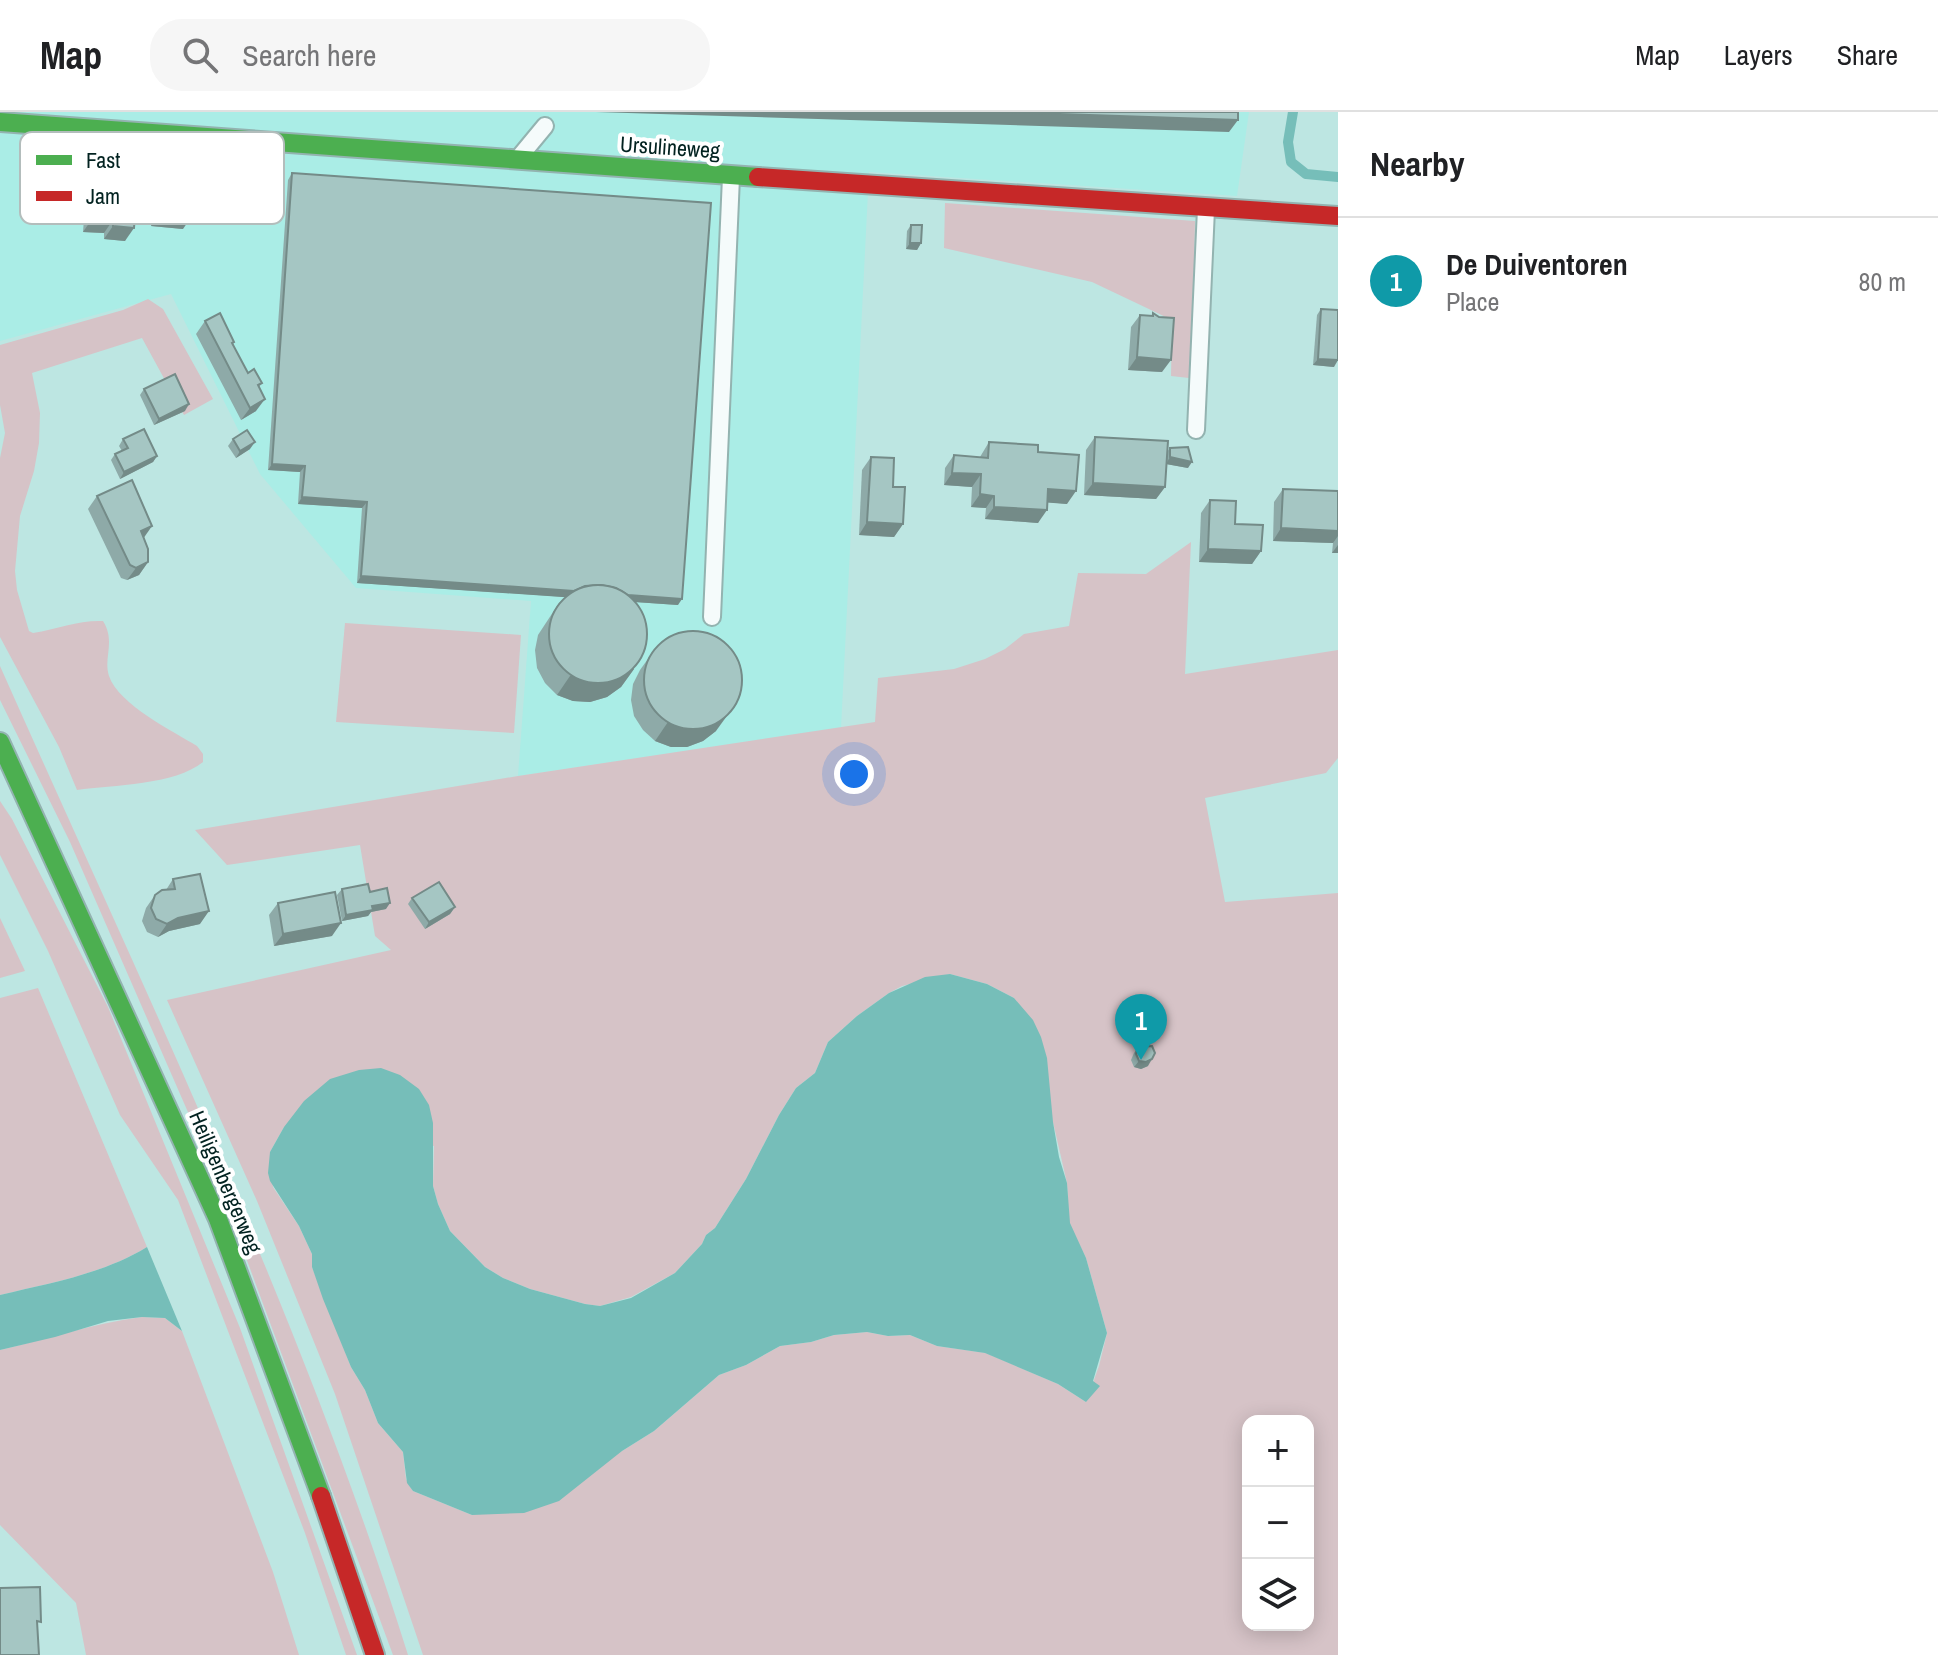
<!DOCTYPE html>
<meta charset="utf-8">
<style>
body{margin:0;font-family:"Archivo Narrow",sans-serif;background:#f6f6f6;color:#202124}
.controls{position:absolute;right:24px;bottom:24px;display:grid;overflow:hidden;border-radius:16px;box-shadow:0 4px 20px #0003}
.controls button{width:72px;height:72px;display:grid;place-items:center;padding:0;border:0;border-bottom:2px solid #e0e0e0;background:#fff;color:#202124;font:40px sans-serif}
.you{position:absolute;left:854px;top:662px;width:28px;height:28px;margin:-20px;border:6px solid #fff;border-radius:50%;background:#1a73e8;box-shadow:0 0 0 12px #1a73e833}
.badge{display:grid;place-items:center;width:52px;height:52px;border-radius:50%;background:#db2777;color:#fff;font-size:26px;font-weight:700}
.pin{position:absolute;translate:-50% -66px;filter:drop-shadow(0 2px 4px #0008)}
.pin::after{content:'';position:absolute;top:42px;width:28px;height:24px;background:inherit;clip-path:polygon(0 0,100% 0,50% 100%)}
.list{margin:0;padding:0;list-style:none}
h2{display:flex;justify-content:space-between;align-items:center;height:104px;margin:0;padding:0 32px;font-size:34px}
h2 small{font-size:26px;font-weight:400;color:#757577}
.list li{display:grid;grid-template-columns:52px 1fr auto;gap:24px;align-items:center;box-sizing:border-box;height:128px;padding:0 32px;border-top:2px solid #e0e0e0}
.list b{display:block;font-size:30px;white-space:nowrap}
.list p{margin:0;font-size:26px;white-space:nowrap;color:#757577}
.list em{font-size:26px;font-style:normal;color:#757577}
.icon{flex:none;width:44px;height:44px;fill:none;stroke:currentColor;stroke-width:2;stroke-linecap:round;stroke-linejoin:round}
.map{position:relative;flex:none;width:1338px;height:1543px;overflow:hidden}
header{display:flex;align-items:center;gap:48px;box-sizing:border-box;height:112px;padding:0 40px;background:#fff;border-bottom:2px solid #e0e0e0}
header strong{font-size:38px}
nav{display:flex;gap:44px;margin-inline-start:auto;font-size:28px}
.search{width:560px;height:72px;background:#f6f6f6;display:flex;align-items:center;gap:20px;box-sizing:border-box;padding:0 28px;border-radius:32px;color:#757577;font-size:30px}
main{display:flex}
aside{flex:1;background:#fff}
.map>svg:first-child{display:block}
.built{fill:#aaede6}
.green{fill:#d6c3c7;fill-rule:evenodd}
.water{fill:#76beb9}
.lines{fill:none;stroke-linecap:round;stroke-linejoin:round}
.stream{stroke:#76beb9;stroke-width:10}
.lane-casing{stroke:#93b3b0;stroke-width:20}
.fast-casing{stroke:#93b3b0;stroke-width:22}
.jam-casing{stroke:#93b3b0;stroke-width:22}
.lane{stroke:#f5fbfb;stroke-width:16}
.fast{stroke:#4caf50;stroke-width:18}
.jam{stroke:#c62828;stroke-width:18}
.wall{fill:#8eaaa8}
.shaded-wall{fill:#748b88}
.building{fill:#a5c6c3;stroke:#748b88;stroke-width:2}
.labels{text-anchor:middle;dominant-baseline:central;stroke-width:8;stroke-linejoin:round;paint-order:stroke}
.street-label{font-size:22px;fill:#022220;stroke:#fff}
.key{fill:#fff;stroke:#b3bdbc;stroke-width:2}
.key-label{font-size:22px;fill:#022220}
</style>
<header>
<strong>Map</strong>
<div class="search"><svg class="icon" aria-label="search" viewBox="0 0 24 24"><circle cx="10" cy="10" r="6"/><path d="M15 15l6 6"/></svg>Search here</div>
<nav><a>Map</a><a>Layers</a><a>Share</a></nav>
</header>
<main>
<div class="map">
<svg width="1338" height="1543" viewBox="0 0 1338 1543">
<rect width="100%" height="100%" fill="#bde6e2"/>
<!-- built -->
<path class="built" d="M0,0H1249L1237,84L869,60L841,616L518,664L531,489L356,476L260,362L171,182L0,229Z"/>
<!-- green -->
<g class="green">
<path d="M945,91L1195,109L1193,213L1189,266L1171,264L1172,208L1092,170L944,136Z"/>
<path d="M148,187L163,197L213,287L184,303L142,226L32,261L40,301L39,331L34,359L20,404L15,459L17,478L29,519L33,521C58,517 79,508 103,509C116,530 103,545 109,564C119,593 173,619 197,634L203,642V650C175,673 113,673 77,678L59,635L0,525V346L5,321L0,293V233L123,198Z"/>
<path d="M1191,430L1185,562L1338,538V646L1326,661L1205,686L1225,790L1338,781V1543H423L335,1282L257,1089L167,888L391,838L375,824L360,733L227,753L195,718L518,664L875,610L878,566L954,557L985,547L1005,537L1024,522L1069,514L1078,461L1146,462ZM950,862L987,872L1014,886L1053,1010L1067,1071L1069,1111L1086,1146L1107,1221L1099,1254L1086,1290L1058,1272L986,1241L937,1234L910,1223L888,1224L867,1220L834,1223L811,1230L780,1234L746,1253L719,1263L654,1319L622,1339L472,1403L413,1379L406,1367L403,1340L378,1311L365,1278L351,1255L312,1155V1142L299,1114L273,1075L270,1040L284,1015L434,1034L433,1074L438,1092L450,1119L485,1155L503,1166L530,1177L585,1192L600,1194L631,1185L675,1161L702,1132L706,1123L715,1116L746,1067L779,1003L796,976L815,961L828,930L857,904L889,881L902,874ZM1248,1309H1308V1513H1248Z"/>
<path d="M345,511L521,523L514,621L336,610Z"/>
<path d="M0,554C145,880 301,1202 408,1543H393L215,1062L70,730L0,588Z"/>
<path d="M0,689L12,707L108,895L240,1216L357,1543H346L305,1421L178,1088L120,1003L48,839L0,743Z"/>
<path d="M0,806L25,859L0,866Z"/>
<path d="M38,876L147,1135C103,1162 50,1171 0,1183V886Z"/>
<path d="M142,1205L165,1206L182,1219L273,1460L299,1543H86L76,1491L0,1413V1238C47,1227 94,1211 142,1205Z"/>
</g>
<!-- water -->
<g class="water">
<path d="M950,862L987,872L1014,886L1033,908L1041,925L1047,946L1053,1010L1059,1045L1067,1071L1070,1111L1086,1146L1107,1221L1093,1269L1100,1274L1086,1290L1058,1272L985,1241L937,1234L910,1223L888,1224L867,1220L834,1223L811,1230L780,1234L746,1253L719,1263L654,1319L622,1339L559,1389L524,1401L472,1403L413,1379L407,1371L403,1340L378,1311L365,1278L351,1255L323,1187L312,1155V1142L299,1114L270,1069L268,1061L270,1040L284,1015L304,989L330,967L359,958L381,956L400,963L419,977L429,993L433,1011V1074L438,1092L450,1119L485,1155L503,1166L530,1177L585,1192L600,1194L631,1186L675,1161L702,1132L706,1123L715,1116L746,1067L779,1003L796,976L815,961L828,930L857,904L889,881L925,865Z"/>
<path d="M147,1135L182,1219L165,1206L142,1205L108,1209L55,1225L0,1238V1183C50,1171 103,1162 147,1135Z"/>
</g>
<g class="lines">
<!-- stream -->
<path class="stream" d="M1293,0L1288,30L1291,50L1306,62L1338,65"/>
<defs>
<g id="lane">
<path d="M521,43L545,14"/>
<path d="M1196,318L1206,97"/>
<path d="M712,505L731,65"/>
</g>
<g id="fast">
<path d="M0,10L758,65"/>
<path d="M0,630L218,1107L321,1384"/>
</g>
<g id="jam">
<path d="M758,65L1338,104"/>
<path d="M321,1384L375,1543"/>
</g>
</defs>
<!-- lane casing -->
<use href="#lane" class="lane-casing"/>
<!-- fast casing -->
<use href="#fast" class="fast-casing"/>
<!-- jam casing -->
<use href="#jam" class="jam-casing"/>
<!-- lane -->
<use href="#lane" class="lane"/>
<!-- fast -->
<use href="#fast" class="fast"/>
<!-- jam -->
<use href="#jam" class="jam"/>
</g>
<!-- wall -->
<g class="wall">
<path d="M116,59L160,62L162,59L183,117L151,114L153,94L136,93L125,129L104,127V121L83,120L86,80L95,67L109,68Z"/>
<path d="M292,61L678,493L635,490L634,557L621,575L607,585L590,590L573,589L557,583L545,571L537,556L535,538L538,523L559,491L566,485L357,471L362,396L298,392L300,360L268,358L288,68Z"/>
<path d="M911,113L921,131L917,138L906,137L907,119Z"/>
<path d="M1321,197L1334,255L1313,253L1317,203Z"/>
<path d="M1153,201L1159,205L1162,260L1128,258L1131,215L1140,203L1151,204Z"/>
<path d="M205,209L233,232L248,261L262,271L259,275L256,299L241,308L196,222Z"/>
<path d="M144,277L185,299L154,313L140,283Z"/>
<path d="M1095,325L1167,340L1170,336L1188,356L1166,352L1165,375L1156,387L1084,383L1086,338Z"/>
<path d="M123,327L157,344L153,350L120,367L111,348L115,342L122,339L119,334Z"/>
<path d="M233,327L250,337L236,346L228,334Z"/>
<path d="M989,330L1038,340L1067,392L1047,390L1038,411L985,407L986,396L971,395L972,375L944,373L945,356L954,343L980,345Z"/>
<path d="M871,345L893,375L903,412L894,425L859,423L862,358Z"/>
<path d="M1283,377L1338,379V441H1332L1333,431L1273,429L1274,390Z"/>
<path d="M97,384L144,426L148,450L139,463L127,468L121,466L88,397Z"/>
<path d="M1210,388L1235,412L1261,439L1252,452L1199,450L1201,401Z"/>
<path d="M653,540L716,619L703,629L687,635H671L655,629L643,618L634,604L631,588L633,572L640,558Z"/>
<path d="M173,767L200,812L169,819L158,825L147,820L142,809L146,796L155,783L166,778Z"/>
<path d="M342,777L370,780L386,797L371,800L368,804L342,809L337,783Z"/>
<path d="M412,786L455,795L450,802L425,817L408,792Z"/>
<path d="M278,791L332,824L274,834L269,803Z"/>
<path d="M1138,935L1148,954L1141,957L1134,955L1131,948L1134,941Z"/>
</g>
<!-- shaded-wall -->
<g class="shaded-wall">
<path d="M596,0H1000L1238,8L1229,20Z"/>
<path d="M137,79L162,82L153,94L128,92Z"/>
<path d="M160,102L192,104L183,117L151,114Z"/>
<path d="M92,107L113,108L104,121L83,120Z"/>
<path d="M113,114L134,116L125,129L104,127Z"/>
<path d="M910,131H921L917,138L906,137Z"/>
<path d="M1137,245L1171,248L1162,260L1128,258Z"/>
<path d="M1318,247L1338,248L1334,255L1313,253Z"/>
<path d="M265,287L256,299L241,308L250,296Z"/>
<path d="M189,292L185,299L154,313L159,307Z"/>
<path d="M255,330L250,337L236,346L240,339Z"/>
<path d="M157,344L153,350L120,367L124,360Z"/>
<path d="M1170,345L1192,350L1188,356L1166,352Z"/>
<path d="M272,352L305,354L300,360L268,358Z"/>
<path d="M952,361L981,362L972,375L944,373Z"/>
<path d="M1093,371L1165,375L1156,387L1084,383Z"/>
<path d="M1048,377L1076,379L1067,392L1040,390Z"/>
<path d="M980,382L994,384L986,396L971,395Z"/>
<path d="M302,385L367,390L362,396L298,392Z"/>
<path d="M994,395L1047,398L1038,411L985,407Z"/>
<path d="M867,410L903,412L894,425L859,423Z"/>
<path d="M152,414L143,427L141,419Z"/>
<path d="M1281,416L1338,419V424L1333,431L1273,429Z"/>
<path d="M1338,433V441H1332Z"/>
<path d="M1208,437L1261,439L1252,452L1199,450Z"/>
<path d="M148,450L139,463L127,468L136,456Z"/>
<path d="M361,464L682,487L678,493L357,471Z"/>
<path d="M634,557L621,575L607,585L590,590L573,589L557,583L570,564Z"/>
<path d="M729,601L716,619L703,629L687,635H671L655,629L668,610Z"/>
<path d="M390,791L386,797L371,800L368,804L342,809L346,803L372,794Z"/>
<path d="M455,795L450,802L425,817L429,810Z"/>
<path d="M209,799L200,812L169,819L158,825L167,812L178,806Z"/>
<path d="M341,811L332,824L274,834L283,822Z"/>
<path d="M1152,947L1148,954L1141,957L1134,955L1139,949Z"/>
</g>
<!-- building -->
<g class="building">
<path d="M1000,0H1238V8Z"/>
<path d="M116,59L162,62V59L195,61L192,104L160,102L162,82L137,79L134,116L113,114V108L92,107L95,67L115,69Z"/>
<path d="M292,61L711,91L682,487L628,483L616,476L601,473L585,474L574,479L361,464L367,390L302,385L305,354L272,352Z"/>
<path d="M911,113H922L921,131H910Z"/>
<path d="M1321,197L1338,198V248L1318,247Z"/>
<path d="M220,201L234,230L232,231L248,261L254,257L262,271L258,273L265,287L250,296L205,209Z"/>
<path d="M1153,201L1159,205L1174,206L1171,248L1137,245L1140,203L1153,204Z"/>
<path d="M175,262L189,292L159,307L144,277Z"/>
<path d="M144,317L157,344L124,360L115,342L128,336L123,327Z"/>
<path d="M247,318L255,330L240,339L233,327Z"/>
<path d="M1095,325L1168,329L1165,375L1093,371Z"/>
<path d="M989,330L1038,333V340L1079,343L1076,379L1048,377L1047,398L994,395V384L980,382L981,362L952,361L954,343L988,346Z"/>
<path d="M1188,335L1192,350L1170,345V336Z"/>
<path d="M871,345L894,346L893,375H905L903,412L867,410Z"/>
<path d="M132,368L152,414L141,419L148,437V450L136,456L130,453L97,384Z"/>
<path d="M1283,377L1338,379V419L1281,416Z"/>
<path d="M1210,388L1236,389L1235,412L1263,413L1261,439L1208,437Z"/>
<circle cx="598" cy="522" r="49"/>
<circle cx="693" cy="568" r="49"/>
<path d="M200,762L209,799L178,806L167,812L156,807L151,796L155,783L162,778L175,777L173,767Z"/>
<path d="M439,770L455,795L429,810L412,786Z"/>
<path d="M368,772L370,780L387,776L390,791L372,794L373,798L346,803L342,777Z"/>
<path d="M335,780L341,811L283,822L278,791Z"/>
<path d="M1152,934L1155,941L1152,947L1146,950L1139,949L1136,942L1138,935Z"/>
<path d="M40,1475L41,1510L37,1509L39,1543H0V1476Z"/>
</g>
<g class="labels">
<!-- street labels -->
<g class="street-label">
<text transform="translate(670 35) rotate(4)">Ursulineweg</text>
<text transform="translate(226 1070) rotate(67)">Heiligenbergerweg</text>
</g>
</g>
<!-- legend -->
<rect x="20" y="20" width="264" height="92" rx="12" class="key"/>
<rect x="36" y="43" width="36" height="10" fill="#4caf50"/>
<rect x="36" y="79" width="36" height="10" fill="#c62828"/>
<g class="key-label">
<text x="86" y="56">Fast</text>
<text x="86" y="92">Jam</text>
</g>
</svg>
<div class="controls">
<button>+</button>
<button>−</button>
<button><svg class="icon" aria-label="layers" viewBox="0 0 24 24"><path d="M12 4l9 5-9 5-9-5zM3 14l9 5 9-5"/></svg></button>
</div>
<div class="you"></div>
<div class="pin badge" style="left:1141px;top:948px;background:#0f9aa8">1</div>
</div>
<aside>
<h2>Nearby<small></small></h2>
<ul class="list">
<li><span class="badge" style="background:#0f9aa8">1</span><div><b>De Duiventoren</b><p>Place</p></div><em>80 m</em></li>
</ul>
</aside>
</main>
